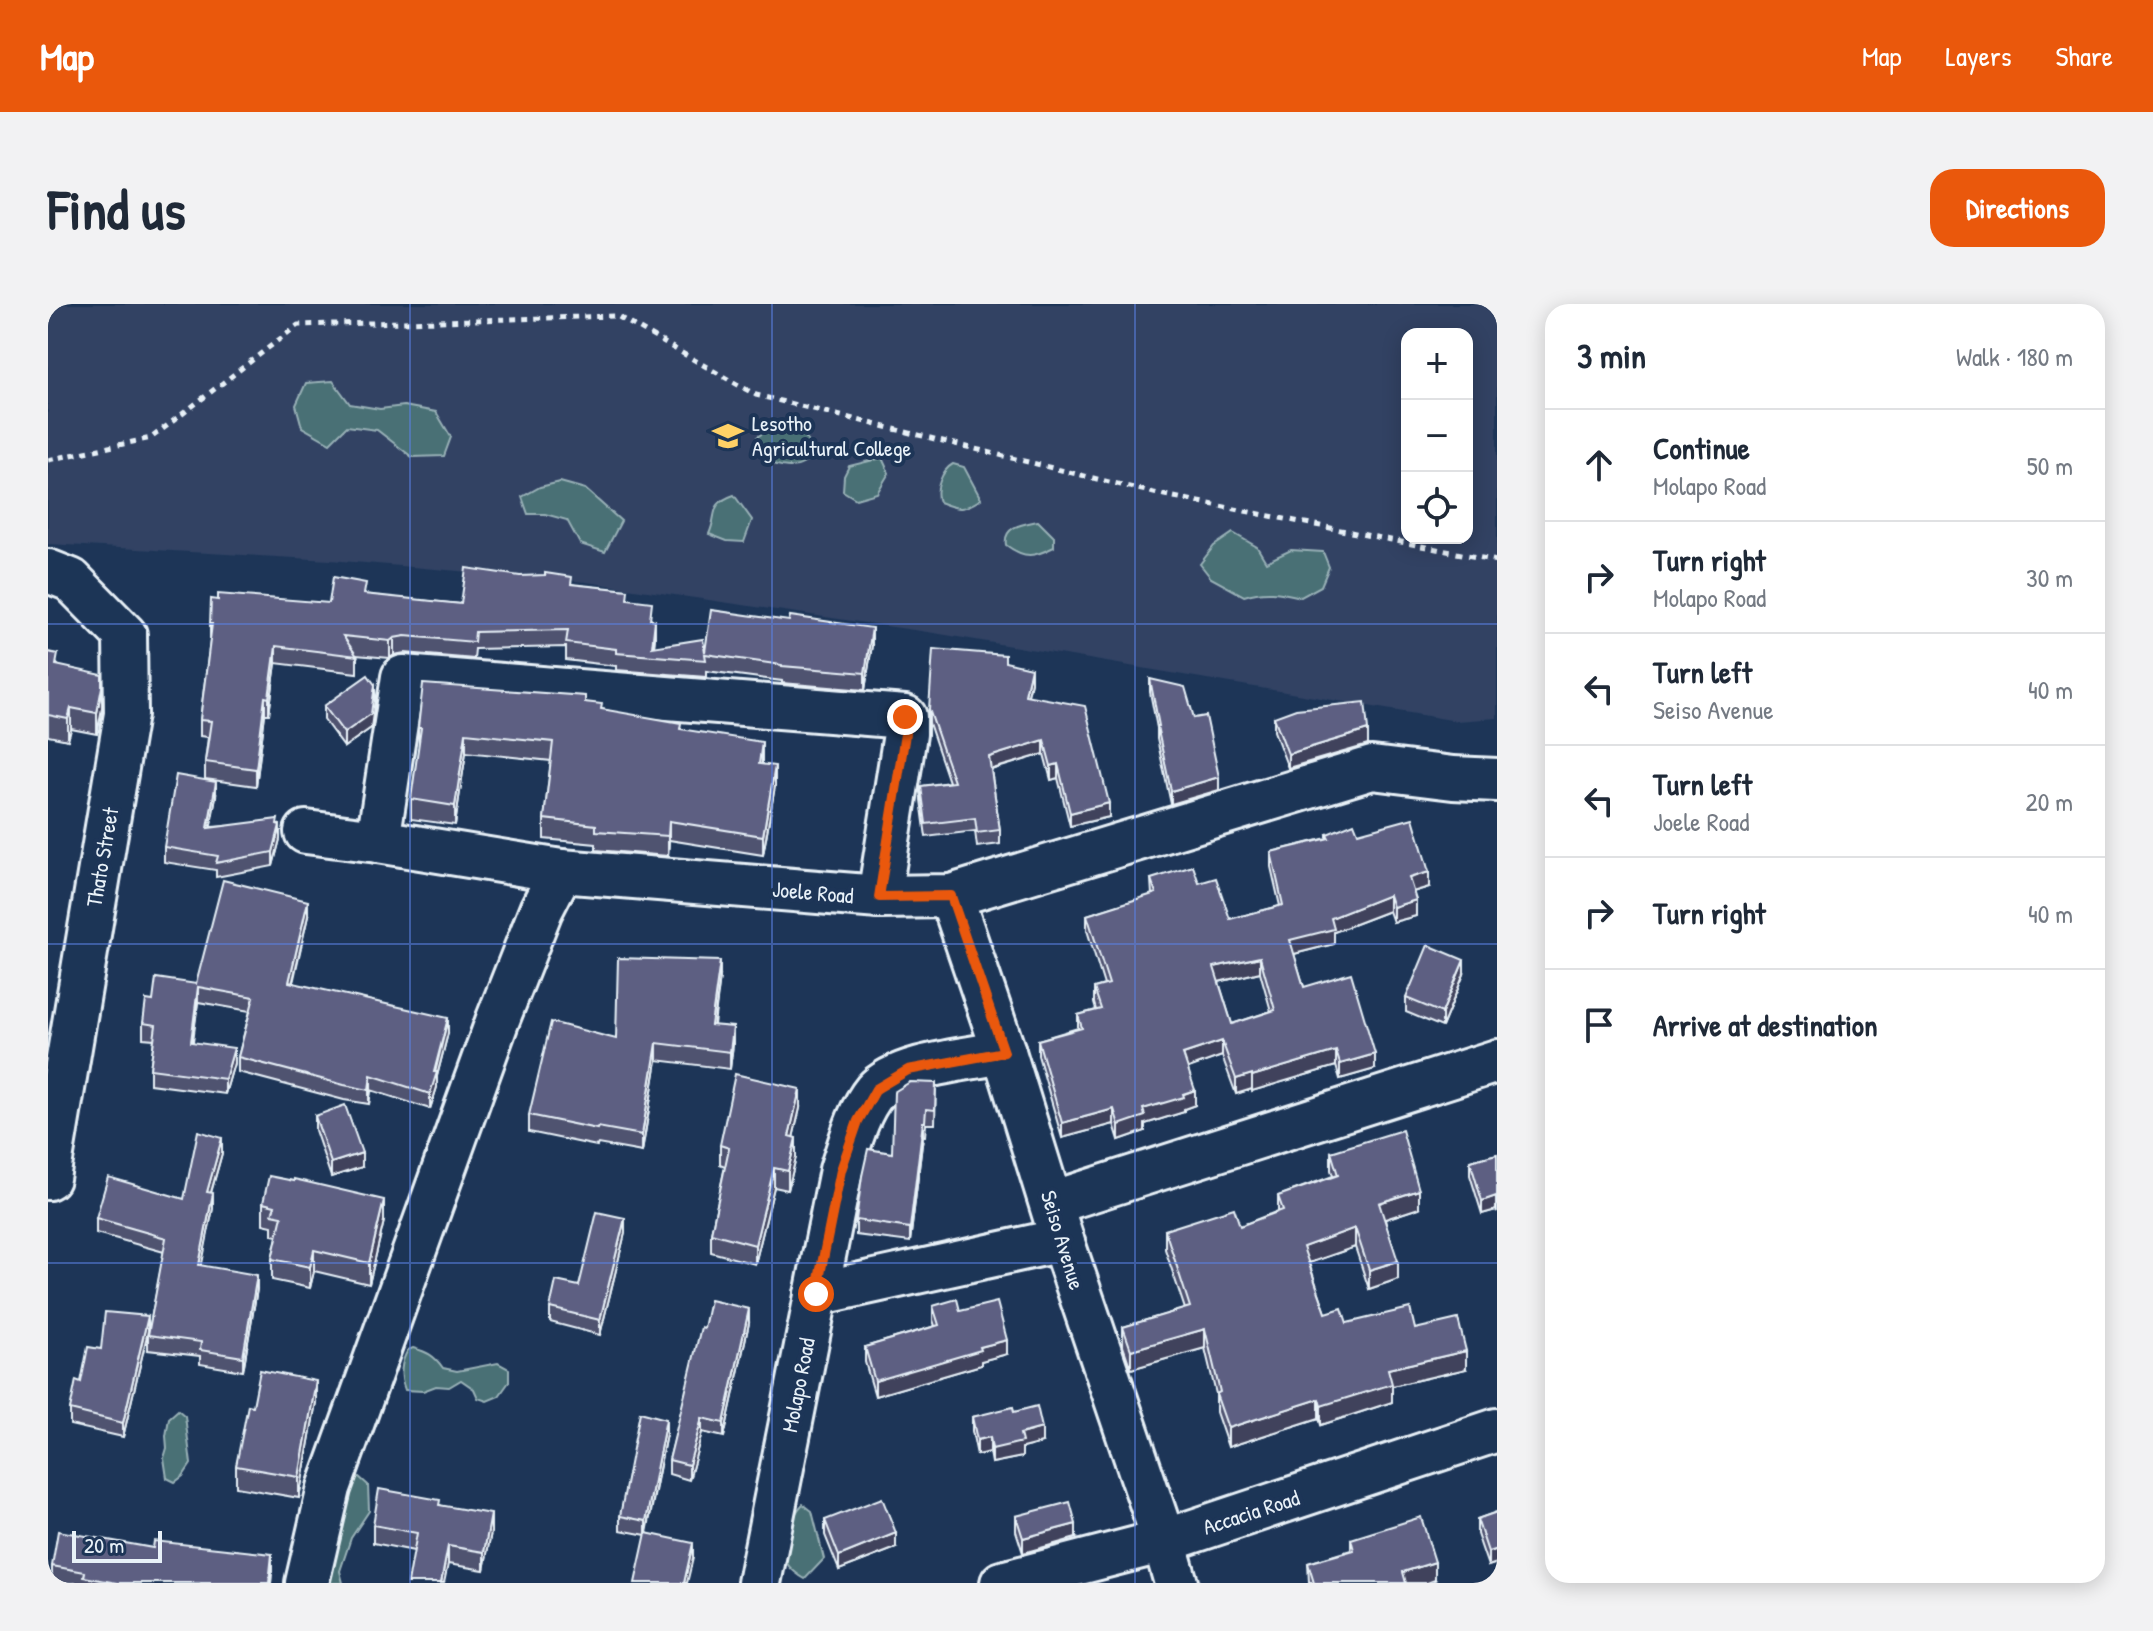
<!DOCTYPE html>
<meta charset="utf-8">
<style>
body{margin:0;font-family:"Patrick Hand",sans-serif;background:#f2f2f3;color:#1f2937}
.controls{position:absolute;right:24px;top:24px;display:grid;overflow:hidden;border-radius:16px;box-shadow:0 4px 20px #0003}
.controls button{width:72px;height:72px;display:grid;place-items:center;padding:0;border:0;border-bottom:2px solid #e0e1e3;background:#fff;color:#1f2937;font:40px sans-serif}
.scale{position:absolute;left:24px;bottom:20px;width:90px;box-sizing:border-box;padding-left:8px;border:4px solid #e8f1f8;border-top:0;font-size:22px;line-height:28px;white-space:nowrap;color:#e8f1f8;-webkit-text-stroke:6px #1d3557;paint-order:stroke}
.stop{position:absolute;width:24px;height:24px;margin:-18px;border:6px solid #ea580c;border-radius:50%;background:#fff}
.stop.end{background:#ea580c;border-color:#fff;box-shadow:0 2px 8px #0008}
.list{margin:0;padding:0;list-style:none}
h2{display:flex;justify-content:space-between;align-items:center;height:104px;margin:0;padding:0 32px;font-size:34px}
h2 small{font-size:26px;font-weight:400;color:#747a83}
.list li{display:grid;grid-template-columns:52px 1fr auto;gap:24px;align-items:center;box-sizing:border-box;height:112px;padding:0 32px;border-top:2px solid #e0e1e3}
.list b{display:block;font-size:30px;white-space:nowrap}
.list p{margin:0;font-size:26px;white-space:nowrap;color:#747a83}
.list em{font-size:26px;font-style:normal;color:#747a83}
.icon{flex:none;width:44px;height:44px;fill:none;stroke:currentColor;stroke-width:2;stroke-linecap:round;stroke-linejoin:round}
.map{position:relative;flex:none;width:1449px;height:1279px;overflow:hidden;border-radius:24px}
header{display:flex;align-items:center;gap:48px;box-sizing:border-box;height:112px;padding:0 40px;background:#ea580c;color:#fff}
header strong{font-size:38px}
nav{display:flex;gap:44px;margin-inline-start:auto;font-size:28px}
.intro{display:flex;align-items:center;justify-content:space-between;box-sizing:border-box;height:192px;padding:0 48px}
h1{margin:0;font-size:56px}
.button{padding:20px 36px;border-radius:24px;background:#ea580c;color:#fff;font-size:28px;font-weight:700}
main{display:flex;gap:48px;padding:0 48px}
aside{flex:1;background:#fff;border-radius:24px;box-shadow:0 4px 20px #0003}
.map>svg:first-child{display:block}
.built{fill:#304264;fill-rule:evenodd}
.green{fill:#487074;stroke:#98b0b6;stroke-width:2}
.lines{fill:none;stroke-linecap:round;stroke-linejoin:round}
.minor-casing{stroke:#e8f1f8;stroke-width:48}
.path{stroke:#e8f1f8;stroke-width:5;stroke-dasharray:6 6;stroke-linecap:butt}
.minor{stroke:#1d3557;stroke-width:42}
.wall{fill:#505270;stroke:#e8f1f8;stroke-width:2;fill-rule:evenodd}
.shaded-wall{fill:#41425b;stroke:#e8f1f8;stroke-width:2}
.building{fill:#5d5f82;stroke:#e8f1f8;stroke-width:2;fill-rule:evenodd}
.route{stroke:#ea580c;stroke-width:10}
.grid{fill:none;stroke:#5a7fe2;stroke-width:2;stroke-opacity:0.55}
.labels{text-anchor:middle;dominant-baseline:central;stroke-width:8;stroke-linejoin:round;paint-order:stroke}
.poi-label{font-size:22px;fill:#e8f1f8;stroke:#1d3557;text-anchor:start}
.street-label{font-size:22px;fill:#e8f1f8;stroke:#1d3557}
</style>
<header>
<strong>Map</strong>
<nav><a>Map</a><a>Layers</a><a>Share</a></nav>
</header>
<div class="intro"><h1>Find us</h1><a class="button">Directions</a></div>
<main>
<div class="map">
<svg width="1449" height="1279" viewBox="0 0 1449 1279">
<rect width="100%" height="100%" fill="#1d3557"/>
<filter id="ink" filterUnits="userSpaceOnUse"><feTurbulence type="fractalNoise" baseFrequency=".0125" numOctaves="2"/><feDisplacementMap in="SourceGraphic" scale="16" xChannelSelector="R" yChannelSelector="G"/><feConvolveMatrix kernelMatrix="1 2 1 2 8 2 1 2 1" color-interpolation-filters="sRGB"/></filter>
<g filter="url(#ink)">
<!-- built -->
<path class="built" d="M0,0H1449V414L1409,417L886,329L538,278L282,256L0,240ZM1359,30H1419V234H1359Z"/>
<!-- green -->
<g class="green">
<path d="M285,77L302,100L332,105L356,102L388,108L403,133L396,152L364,153L329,126L299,122L282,139L254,123L248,101L258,79Z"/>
<path d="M736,119L752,121C755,128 761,138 762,145C764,173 715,164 709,146C708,142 709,137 709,133L723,124Z"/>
<path d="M834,154L841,169L829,189L808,195L795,187L796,172L801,162Z"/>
<path d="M905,160L916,163L933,195C915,207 911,206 891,198C886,186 894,166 905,160Z"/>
<path d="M512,178L537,185L573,217L557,248L532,240L519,216L497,210H480L474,193L492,183Z"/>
<path d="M686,191L704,216L696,238L679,237L661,230C670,211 660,200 686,191Z"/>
<path d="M990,217L1006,233V243C986,253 977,255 958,241C955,222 975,220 990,217Z"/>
<path d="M1185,229L1209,243L1218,258L1243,246L1275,248L1281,263L1273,282L1253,293C1232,288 1217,285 1196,292L1163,274L1152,260L1166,242Z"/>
<path d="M365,1044C379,1048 386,1051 395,1064L409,1067L450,1059L461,1065V1078L451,1092L439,1097L430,1094L426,1085L413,1076L401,1083L388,1082L375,1087L357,1086C352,1073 352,1059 360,1046Z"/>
<path d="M130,1106L137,1112L143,1160L135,1172L127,1178L119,1174L116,1154L119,1144L118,1132L121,1114Z"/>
<path d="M310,1172L320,1181L321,1207L303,1234L292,1267L295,1279H273L296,1177Z"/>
<path d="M755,1200L764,1207L776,1255L757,1275C747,1269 733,1259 736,1245C738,1239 744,1235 744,1228C745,1216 746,1209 755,1200Z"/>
</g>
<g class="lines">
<defs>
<g id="minor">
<path d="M0,267L23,276L77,331L78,410L0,874"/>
<path d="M258,528L330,537L513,567L831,593L903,592L1324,464L1405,474L1449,476"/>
<path d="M330,537L355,373L857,413V430L831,593"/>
<path d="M903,592L956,748L1014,936L1116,1237L1128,1279"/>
<path d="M1004,899L1449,757"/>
<path d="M768,990L1014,936"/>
<path d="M259,1279L281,1184L450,715L493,606L513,567"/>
<path d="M711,1279L793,866C802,840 809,809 827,787C849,761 922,755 956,748"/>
<path d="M954,1279L1116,1237L1449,1126"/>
</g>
</defs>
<!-- minor casing -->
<use href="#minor" class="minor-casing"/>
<!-- path -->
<path class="path" d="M0,156L103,134L250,21L569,12L708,91L1106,189L1449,257"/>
<!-- minor -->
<use href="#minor" class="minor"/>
</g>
<!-- wall -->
<g class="wall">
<path d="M524,280L580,295L604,315L607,333L606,343L657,348L824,341L817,386L734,379V377L658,367V373L568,366V362L518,356V343L427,345L426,355L357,349L346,351L342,354L308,351L309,352V369L228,359L221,410H217L208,482L157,475V458L160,433L152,432V416L162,337V320L281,299L318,291L413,300Z"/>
<path d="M0,348L10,361L54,404L49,430L23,425L20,436L0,432Z"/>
<path d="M957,358L983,378L980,391L1061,513L1022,522L1010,474L1003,476L996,450L943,466L952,526V540L929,543L927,527L878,533L873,496V482L901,478L881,419V405Z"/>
<path d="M1102,375L1146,414L1171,486L1123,500L1109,435V424L1102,388Z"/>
<path d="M327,395L323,424L296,443L276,416V402Z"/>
<path d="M537,398L554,405L633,425L714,457V460L727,482L715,551L621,536L620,552L548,546V540L496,535V515L503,457L418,448L407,521L363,515V495L371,443L370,424Z"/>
<path d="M1226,413L1320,441L1240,464L1226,427Z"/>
<path d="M168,492L162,523L230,520L232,535L225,562L168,573V566L116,558V543Z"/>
<path d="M1310,529L1381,583L1365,588L1368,612L1345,618L1341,607L1286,628V640L1246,650L1256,683L1327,765L1292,775L1288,762L1204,787V785L1188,790L1174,752L1139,764L1147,801L1136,805V808L1097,820V827L1071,836L1066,820L1014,834L990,751V736L1030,724V711L1048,706L1046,699V684L1056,681L1039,626V611L1104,591L1103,575L1151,579L1182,615L1232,602L1223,563V548L1279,534V530ZM1212,668L1223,707L1184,720L1171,678Z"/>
<path d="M260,612L245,679L400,729L389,772V783L382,805L323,786L321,800L296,796L190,768V753L202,707L150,698L144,739L186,759L177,790L102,780V765L106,735L95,734V719L105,697L148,680Z"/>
<path d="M1416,670L1394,723L1358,708V694Z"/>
<path d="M672,673L666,721L685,740L682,765L609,756L594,848L550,840L549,842L481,828V811L568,735Z"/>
<path d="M888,779L887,820H878L877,832H875L862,938L808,931V916L844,849Z"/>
<path d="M752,804L745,834L748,853L740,886L726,883L707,960L663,948V929L677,862L672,860V841Z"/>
<path d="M267,812L314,863L283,873L267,826Z"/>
<path d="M1283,848L1371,904L1337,915L1350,975L1321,985L1307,943L1261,959L1278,1009L1299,1019L1367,1025L1418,1065L1344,1082V1098L1273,1121L1271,1114L1180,1143L1168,1108V1090L1157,1044L1083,1065L1075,1042V1023L1137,1005L1117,945V926L1192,922L1230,907V892L1285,872L1283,866Z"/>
<path d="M174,849L163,889L165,904L153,961L209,985L195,1067L152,1060V1052L100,1046V1031L116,948L48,929V914L136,895Z"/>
<path d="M1449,850V908L1448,906L1434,910L1422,871V857Z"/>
<path d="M215,899L336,917L321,980L266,967L262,984L224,976V955L229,932L224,931V922L215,920Z"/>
<path d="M577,929L552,1031L502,1018V1004L531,982Z"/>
<path d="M885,1002L912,1007L959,1050L933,1057V1061L827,1092L817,1058V1043L887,1022L885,1016Z"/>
<path d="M701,1019L676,1133L654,1128L641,1176L621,1170V1156L656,1024Z"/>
<path d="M100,1027L75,1133L22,1121V1106L33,1078L53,1045Z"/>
<path d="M268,1098L251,1194L188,1183V1162L205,1102Z"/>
<path d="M966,1108L994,1139L974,1144V1153L944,1159L942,1148L929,1151L924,1127V1113Z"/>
<path d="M618,1130L599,1229L645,1254L598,1231L572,1226V1212Z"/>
<path d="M392,1201L443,1228L436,1266L400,1260L366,1247L325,1239V1221Z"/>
<path d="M1449,1208V1259L1440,1262L1429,1230V1215Z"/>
<path d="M968,1212L1028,1234L975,1249L968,1227Z"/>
<path d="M777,1216L848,1244L791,1266L777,1231Z"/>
<path d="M1303,1235L1387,1276L1379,1279H1261L1260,1259L1303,1246Z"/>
<path d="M4,1262L224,1267L223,1279H4Z"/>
</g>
<!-- shaded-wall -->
<g class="shaded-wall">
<path d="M607,316V333L605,352L604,343Z"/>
<path d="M824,324V341L817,386V369Z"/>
<path d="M346,334V351L342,354V337Z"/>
<path d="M228,342V359L221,410V394Z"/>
<path d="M983,364V378L977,404V391Z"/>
<path d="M327,381V395L323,424L296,443V429Z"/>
<path d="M54,383V404L49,430V409Z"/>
<path d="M217,393V410L208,482V465Z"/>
<path d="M23,404V425L20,436V415Z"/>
<path d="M1320,426V441L1240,464V450Z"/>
<path d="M418,429V448L407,521V502Z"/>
<path d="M996,436V450L941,466V453Z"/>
<path d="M714,438V457L711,479V460Z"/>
<path d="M1010,460V474L1003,476V462Z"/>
<path d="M727,462V482L715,551V532Z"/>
<path d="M1171,473V486L1123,500V487Z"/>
<path d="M168,478V492L160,538V524Z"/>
<path d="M1061,499V513L1022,522V509Z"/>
<path d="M621,517V536L620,552V532Z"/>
<path d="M232,521V535L225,562V548Z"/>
<path d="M1381,568V583L1361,589V574Z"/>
<path d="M1341,591V607L1286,628V640L1242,651V636L1283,614Z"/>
<path d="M1368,596V612L1345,618V603Z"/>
<path d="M260,597V612L241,693V678Z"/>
<path d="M1212,653V668L1166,679V663Z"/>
<path d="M1416,656V670L1394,723V709Z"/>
<path d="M672,657V673L663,738V721Z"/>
<path d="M150,683V698L143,753V738Z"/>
<path d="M400,714V729L389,772V783L382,805V790Z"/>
<path d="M685,723V740L682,765V748Z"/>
<path d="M1174,737V752L1135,766V750Z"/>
<path d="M609,739V756L594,848V831Z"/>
<path d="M186,744V759L177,790V775Z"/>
<path d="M1288,747V762L1204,787V772Z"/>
<path d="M1327,750V765L1292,775V760Z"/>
<path d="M1204,770V785L1188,790V775Z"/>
<path d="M323,771V786L321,800V786Z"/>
<path d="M752,785V804L741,851V832Z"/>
<path d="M1147,786V801L1136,805V808L1097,820V827L1071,836V821L1095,805Z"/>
<path d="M1066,805V820L1014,834V819Z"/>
<path d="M875,818V832L862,938V924Z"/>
<path d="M174,834V849L159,902V888Z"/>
<path d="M748,834V853L740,886V867Z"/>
<path d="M314,849V863L283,873V859Z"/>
<path d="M726,864V883L707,960V941Z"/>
<path d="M1371,886V904L1331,917V899Z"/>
<path d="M165,889V904L151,975V961Z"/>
<path d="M1448,892V906L1434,910V897Z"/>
<path d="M336,896V917L321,980V959Z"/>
<path d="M577,914V929L552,1031V1016Z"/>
<path d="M1307,924V943L1255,961V943Z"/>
<path d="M266,946V967L262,984V963Z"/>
<path d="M1350,957V975L1321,985V966Z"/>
<path d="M209,971V985L195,1067V1053Z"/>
<path d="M701,1005V1019L676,1133V1119Z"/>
<path d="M100,1012V1027L75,1133V1119Z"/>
<path d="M1157,1025V1044L1083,1065V1046Z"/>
<path d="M959,1036V1050L933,1057V1061L827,1092V1077L932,1043Z"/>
<path d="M1418,1047V1065L1344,1082V1098L1273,1121V1102L1340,1065Z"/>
<path d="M268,1077V1098L251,1194V1173Z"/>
<path d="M1271,1095V1114L1180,1143V1124Z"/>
<path d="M654,1114V1128L641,1176V1161Z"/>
<path d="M618,1115V1130L598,1231V1217Z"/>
<path d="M994,1124V1139L974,1144V1153L944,1159V1145L972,1130Z"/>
<path d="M942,1133V1148L929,1151V1136Z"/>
<path d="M443,1210V1228L436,1266V1248Z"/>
<path d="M1028,1220V1234L975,1249V1234Z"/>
<path d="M848,1229V1244L791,1266V1252Z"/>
<path d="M645,1239V1254L639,1279H636Z"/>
<path d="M400,1242V1260L396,1279H393Z"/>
<path d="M1449,1245V1259L1440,1262V1248Z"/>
<path d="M224,1250V1267L223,1279H221Z"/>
<path d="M1387,1258V1276L1379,1279H1355V1268Z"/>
</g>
<!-- building -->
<g class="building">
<path d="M418,264L472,272L497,271V269L524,273L523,280L580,286L579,295L604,298L602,315L607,316L604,343L655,335L657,348L663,306L741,317L742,312L824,324L817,369L734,362V361L657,350L658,356L568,349V345L518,339L520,326L427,328L426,338L357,332L346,334L342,337L295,332L309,352L228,342L221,394L217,393L208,465L157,458L163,417L152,416L164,320H162L163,295L170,296V290L281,299L285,273L318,279L316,290L413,300Z"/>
<path d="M885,345L957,351V358L983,364L977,391L1037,402L1061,499L1022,509L1010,460L1003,462L996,436L941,453L952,526L929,529L927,514L878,520L873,482L906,478L881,405Z"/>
<path d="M0,348L10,350L8,361L54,371V383L49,409L23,404L20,415L0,411Z"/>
<path d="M320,371L327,381L323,410L296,429L276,402Z"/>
<path d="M1102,375L1137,383L1146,414L1158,412L1171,473L1123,487L1109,422H1111Z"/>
<path d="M375,380L537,392V398L554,400L553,405L633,419L632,425L714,438L711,460L727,462L715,532L621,517L620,532L548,527V521L496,515L505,438L418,429L407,502L363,495L373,424H370Z"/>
<path d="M1317,398L1320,426L1240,450L1226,413L1248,405Z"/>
<path d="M128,471L168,478L160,524L230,515L229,520L232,521L225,548L168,559L170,552L116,543Z"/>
<path d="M1365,514L1381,568L1361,574L1368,596L1345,603L1341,591L1283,614L1286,625L1242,636L1256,683L1303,669L1327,750L1292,760L1288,747L1204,772V770L1188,775L1174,737L1135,750L1147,786L1135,790L1136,793L1095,805L1097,812L1071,821L1066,805L1014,819L990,736L1034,724L1030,711L1053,705L1046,684L1061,680L1039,611L1108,589L1103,575L1145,562L1151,579L1168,574L1182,615L1235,601L1223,548L1281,534L1279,530L1306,519L1310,529ZM1212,653L1227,706L1184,720L1166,663Z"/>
<path d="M175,576L260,597L241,678L400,714L386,768H389L382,790L323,771L321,786L296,781L190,753L206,693L150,683L143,738L186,744L177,775L102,765L108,721L95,719L98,696L105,697L108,674L148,680Z"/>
<path d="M1380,641L1416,656L1394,709L1358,694Z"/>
<path d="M570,654L672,657L663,721L685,723L682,748L609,739L594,831L550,823L549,825L481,811L503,718L568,735Z"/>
<path d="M687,770L752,785L741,832L748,834L740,867L726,864L707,941L663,929L681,844L672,841Z"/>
<path d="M862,778L888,779L887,806L878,805L877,818H875L862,924L808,916L814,872L820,845L844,849L846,788Z"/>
<path d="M297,801L314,849L283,859L267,812Z"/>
<path d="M1354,826L1371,886L1331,899L1350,957L1321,966L1307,924L1255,943L1278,1009L1294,1004L1299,1019L1362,1004L1367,1025L1410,1015L1418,1047L1340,1065L1344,1080L1273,1102L1271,1095L1180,1124L1168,1090L1172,1088L1157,1025L1083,1046L1075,1023L1142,1003L1117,926L1186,904L1192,922L1235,906L1230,892L1290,871L1283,848Z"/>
<path d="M150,827L174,834L159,888L165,889L151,961L209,971L195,1053L152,1046L153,1038L100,1031L118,934L48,914L60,873L136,895Z"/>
<path d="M1449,850V895L1448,892L1434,897L1422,857Z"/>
<path d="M221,872L246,877V875L336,896L321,959L266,946L262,963L224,955L234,912L224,910L227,902L215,899Z"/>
<path d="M549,908L577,914L552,1016L502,1004L508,977L531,982Z"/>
<path d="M909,995L912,1007L949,998L959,1036L932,1043L933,1046L827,1077L817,1043L891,1021L885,1002Z"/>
<path d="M662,996L701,1005L676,1119L654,1114L641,1161L621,1156L653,1023L656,1024Z"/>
<path d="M57,1008L100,1012L75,1119L22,1106L28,1076L33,1078L40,1043L53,1045Z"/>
<path d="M212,1066L268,1077L251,1173L188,1162L200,1101L205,1102Z"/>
<path d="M989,1102L994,1124L972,1130L974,1138L944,1145L942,1133L929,1136L924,1113L965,1103L966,1108Z"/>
<path d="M592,1108L618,1115L598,1217L572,1212Z"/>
<path d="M331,1185L392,1196L391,1201L443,1210L436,1248L400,1242L393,1279H360L369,1229L325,1221Z"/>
<path d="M834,1194L848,1229L791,1252L777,1216Z"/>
<path d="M1022,1198L1028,1220L975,1234L968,1212Z"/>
<path d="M1449,1208V1245L1440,1248L1429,1215Z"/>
<path d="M1373,1213L1387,1258L1355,1268L1358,1279H1266L1260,1259L1306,1246L1303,1235Z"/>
<path d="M10,1227L105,1244L106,1237L224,1250L221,1279H69L36,1273L37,1268L4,1262Z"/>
<path d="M598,1229L645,1239L636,1279H587Z"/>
</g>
</g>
<g class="lines" filter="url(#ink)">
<!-- route -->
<path class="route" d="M768,990L793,866L810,817L828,785L860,766L956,748L903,592L831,593L857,430V413"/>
</g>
<!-- grid -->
<path class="grid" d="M362,0V1279M724,0V1279M1087,0V1279M0,320H1449M0,640H1449M0,959H1449"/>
<!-- icons -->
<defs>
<symbol id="university-bare" viewBox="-9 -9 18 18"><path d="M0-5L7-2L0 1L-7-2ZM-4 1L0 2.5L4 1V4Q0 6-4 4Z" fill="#ffd166" stroke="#1d3557" stroke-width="2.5" paint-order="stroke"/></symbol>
</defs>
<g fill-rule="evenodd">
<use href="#university-bare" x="658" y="110" width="44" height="44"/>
</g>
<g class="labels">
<!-- poi labels -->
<g class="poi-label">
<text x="704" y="119">Lesotho<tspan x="704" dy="25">Agricultural College</tspan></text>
</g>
<!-- street labels -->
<g class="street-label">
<text transform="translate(54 553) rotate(-80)">Thato Street</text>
<text transform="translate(765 588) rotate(5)">Joele Road</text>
<text transform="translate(1015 936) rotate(73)">Seiso Avenue</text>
<text transform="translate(750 1081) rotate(-79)">Molapo Road</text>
<text transform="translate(1203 1208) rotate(-18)">Accacia Road</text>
</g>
</g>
</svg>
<div class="controls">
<button>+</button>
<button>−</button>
<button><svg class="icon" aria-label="locate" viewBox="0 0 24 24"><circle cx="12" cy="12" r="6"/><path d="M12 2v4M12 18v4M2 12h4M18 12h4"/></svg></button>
</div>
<div class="scale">20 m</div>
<div class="stop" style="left:768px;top:990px"></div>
<div class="stop end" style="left:857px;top:413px"></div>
</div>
<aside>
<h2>3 min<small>Walk · 180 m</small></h2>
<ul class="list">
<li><svg class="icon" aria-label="ahead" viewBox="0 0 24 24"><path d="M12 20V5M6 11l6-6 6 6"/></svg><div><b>Continue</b><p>Molapo Road</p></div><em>50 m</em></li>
<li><svg class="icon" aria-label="right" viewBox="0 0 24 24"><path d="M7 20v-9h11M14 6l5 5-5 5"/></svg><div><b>Turn right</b><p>Molapo Road</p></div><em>30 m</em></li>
<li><svg class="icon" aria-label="left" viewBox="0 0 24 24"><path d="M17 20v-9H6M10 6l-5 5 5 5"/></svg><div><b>Turn left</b><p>Seiso Avenue</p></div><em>40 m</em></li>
<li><svg class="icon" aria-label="left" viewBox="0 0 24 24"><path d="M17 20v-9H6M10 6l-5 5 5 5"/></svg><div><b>Turn left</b><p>Joele Road</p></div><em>20 m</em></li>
<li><svg class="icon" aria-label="right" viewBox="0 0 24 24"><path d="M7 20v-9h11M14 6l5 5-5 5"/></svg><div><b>Turn right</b></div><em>40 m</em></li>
<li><svg class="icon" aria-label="arrive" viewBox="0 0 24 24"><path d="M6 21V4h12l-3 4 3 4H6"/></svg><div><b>Arrive at destination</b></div></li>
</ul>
</aside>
</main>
